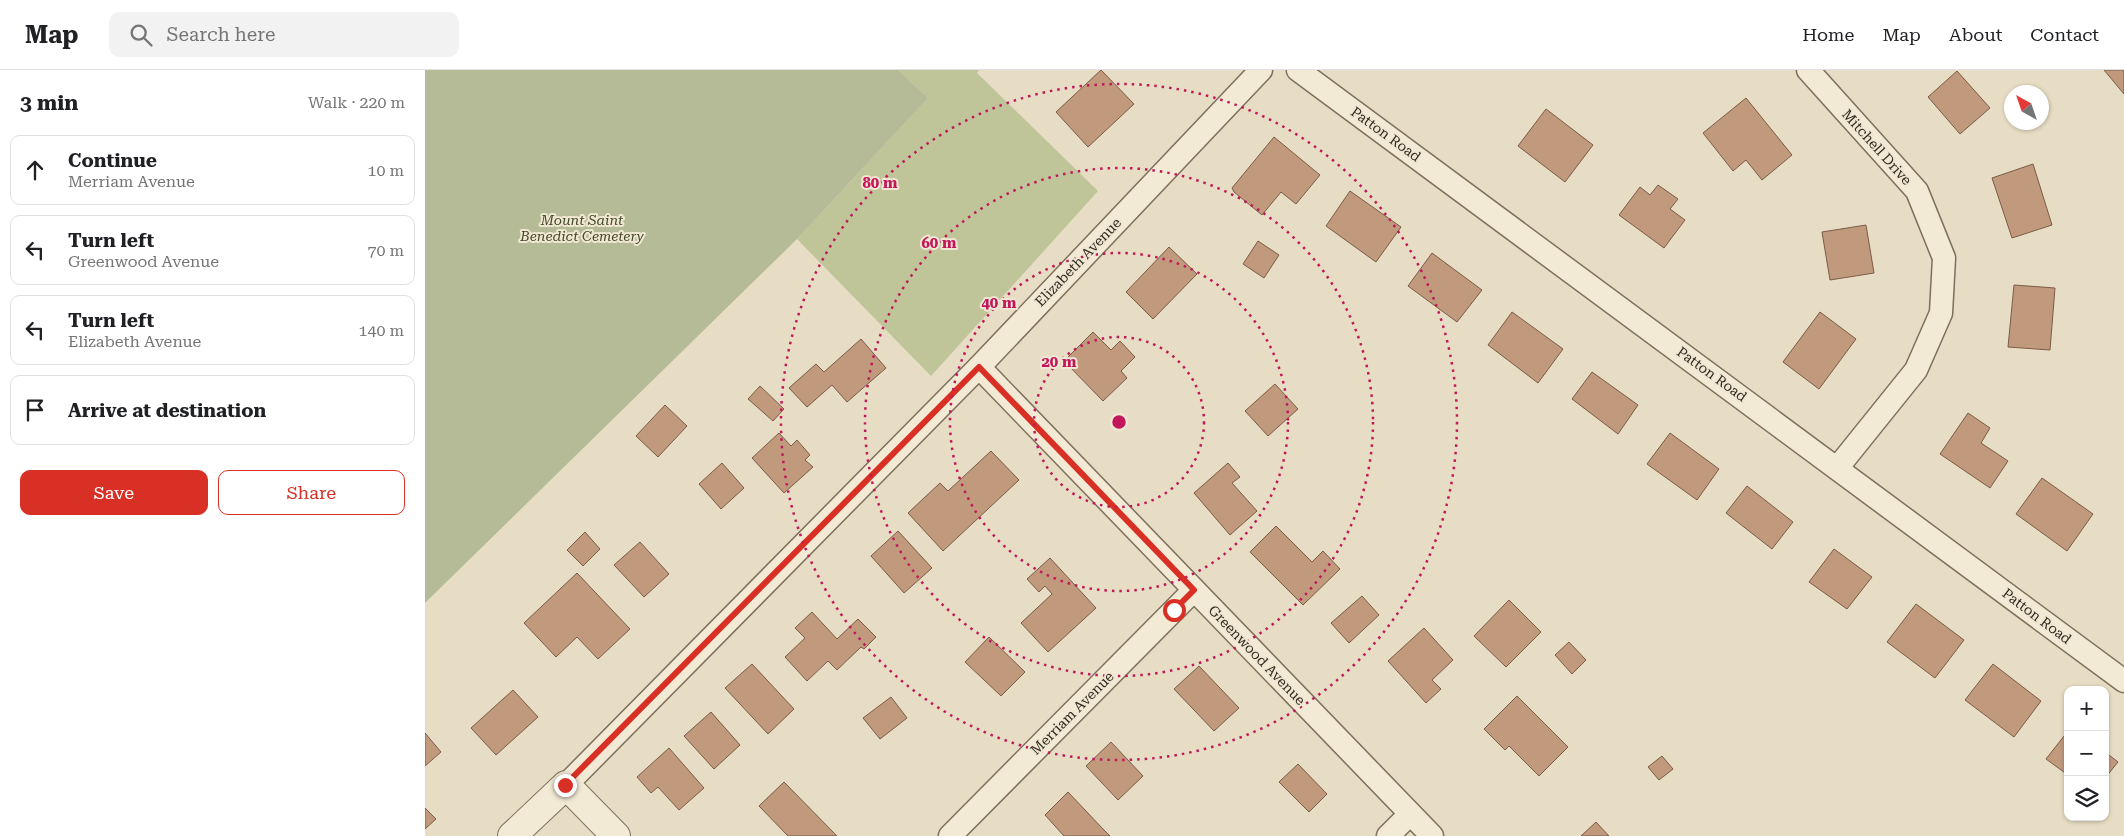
<!DOCTYPE html>
<meta charset="utf-8">
<style>
body{margin:0;font-family:"Roboto Serif",serif;background:#f2f2f2;color:#202124}
.controls{position:absolute;right:15px;bottom:15px;display:grid;overflow:hidden;border-radius:10px;box-shadow:0 1px 4px #0004}
.controls button{width:45px;height:45px;display:grid;place-items:center;padding:0;border:0;border-bottom:1px solid #e0e0e0;background:#fff;color:#202124;font:25px sans-serif}
.compass{position:absolute;left:1579px;top:15px;width:45px;height:45px;border-radius:50%;background:#fff;box-shadow:0 1px 4px #0004;rotate:320deg}
.stop{position:absolute;width:15px;height:15px;margin:-11px;border:4px solid #d93025;border-radius:50%;background:#fff}
.stop.end{background:#d93025;border-color:#fff;box-shadow:0 1px 5px #0008}
.list{margin:0;padding:0;list-style:none}
h2{display:flex;justify-content:space-between;align-items:center;height:65px;margin:0;padding:0 20px;font-size:21px}
h2 small{font-size:16px;font-weight:400;color:#757577}
.list li{display:grid;grid-template-columns:32px 1fr auto;gap:15px;align-items:center;box-sizing:border-box;height:70px;margin:0 10px 10px;padding:0 10px;border:1px solid #e0e0e0;border-radius:10px}
.list b{display:block;font-size:19px;white-space:nowrap}
.list p{margin:0;font-size:16px;white-space:nowrap;color:#757577}
.list em{font-size:16px;font-style:normal;color:#757577}
.actions{display:flex;gap:10px;padding:15px 20px}
.actions a{flex:1;padding:11px 0;border:1px solid #d93025;border-radius:10px;text-align:center;font-size:18px;color:#d93025}
.actions .main{background:#d93025;color:#fff}
.icon{flex:none;width:28px;height:28px;fill:none;stroke:currentColor;stroke-width:2;stroke-linecap:round;stroke-linejoin:round}
.map{position:relative;flex:none;width:1699px;height:766px;overflow:hidden}
header{display:flex;align-items:center;gap:30px;box-sizing:border-box;height:70px;padding:0 25px;background:#fff;border-bottom:1px solid #e0e0e0}
header strong{font-size:24px}
nav{display:flex;gap:28px;margin-inline-start:auto;font-size:18px}
.search{width:350px;height:45px;background:#f2f2f2;display:flex;align-items:center;gap:12px;box-sizing:border-box;padding:0 18px;border-radius:10px;color:#757577;font-size:19px}
main{display:flex}
aside{flex:1;background:#fff}
.map>svg:first-child{display:block}
.green{fill:#bfc499}
.cemetery{fill:#b5ba97}
.building{fill:#c19a7e;stroke:#7b5b46}
.lines{fill:none;stroke-linecap:round;stroke-linejoin:round}
.minor-casing{stroke:#7f6f5d;stroke-width:25}
.tertiary-casing{stroke:#7f6f5d;stroke-width:30}
.minor{stroke:#f3ead6;stroke-width:22}
.tertiary{stroke:#f3ead6;stroke-width:28}
.route{stroke:#d93025;stroke-width:6}
.ring{fill:none;stroke:#c2185b;stroke-width:2.5;stroke-dasharray:2.5 5}
.labels{text-anchor:middle;dominant-baseline:central;stroke-width:4;stroke-linejoin:round;paint-order:stroke}
.street-label{font-size:14px;fill:#31281f;stroke:#f0e7d2}
.park-label{font-size:14px;font-style:italic;fill:#424b28;stroke:#f0e7d2}
.centre{fill:#c2185b;stroke:#f0e7d2;stroke-width:2.5}
.ring-label{font-size:15px;text-anchor:middle;font-weight:bold;fill:#c2185b;stroke:#f0e7d2;stroke-width:4;stroke-linejoin:round;paint-order:stroke}
</style>
<header>
<strong>Map</strong>
<div class="search"><svg class="icon" aria-label="search" viewBox="0 0 24 24"><circle cx="10" cy="10" r="6"/><path d="M15 15l6 6"/></svg>Search here</div>
<nav><a>Home</a><a>Map</a><a>About</a><a>Contact</a></nav>
</header>
<main>
<aside>
<h2>3 min<small>Walk · 220 m</small></h2>
<ul class="list">
<li><svg class="icon" aria-label="ahead" viewBox="0 0 24 24"><path d="M12 20V5M6 11l6-6 6 6"/></svg><div><b>Continue</b><p>Merriam Avenue</p></div><em>10 m</em></li>
<li><svg class="icon" aria-label="left" viewBox="0 0 24 24"><path d="M17 20v-9H6M10 6l-5 5 5 5"/></svg><div><b>Turn left</b><p>Greenwood Avenue</p></div><em>70 m</em></li>
<li><svg class="icon" aria-label="left" viewBox="0 0 24 24"><path d="M17 20v-9H6M10 6l-5 5 5 5"/></svg><div><b>Turn left</b><p>Elizabeth Avenue</p></div><em>140 m</em></li>
<li><svg class="icon" aria-label="arrive" viewBox="0 0 24 24"><path d="M6 21V4h12l-3 4 3 4H6"/></svg><div><b>Arrive at destination</b></div></li>
</ul>
<div class="actions"><a class="main">Save</a><a>Share</a></div>
</aside>
<div class="map">
<svg width="1699" height="766" viewBox="0 0 1699 766">
<rect width="100%" height="100%" fill="#e7ddc4"/>
<!-- green -->
<path class="green" d="M473,0H554L552,3L673,121L506,306L372,169L503,28Z"/>
<!-- cemetery -->
<path class="cemetery" d="M0,0H473L503,28L372,169L0,533Z"/>
<!-- building -->
<g class="building">
<path d="M676,0L709,34L663,77L631,42Z"/>
<path d="M1679,0H1699V24Z"/>
<path d="M1532,1L1565,38L1535,64L1503,27Z"/>
<path d="M1321,28L1367,85L1337,110L1321,90L1308,101L1278,63Z"/>
<path d="M1121,39L1168,75L1140,112L1093,76Z"/>
<path d="M849,67L895,105L871,134L856,122L837,145L809,122L807,118Z"/>
<path d="M1608,94L1627,155L1587,168L1567,108Z"/>
<path d="M1233,115L1253,129L1245,139L1260,150L1239,178L1194,145L1215,117L1225,125Z"/>
<path d="M925,121L976,157L951,192L901,156Z"/>
<path d="M1441,155L1449,203L1405,210L1397,162Z"/>
<path d="M833,171L854,185L839,208L818,194Z"/>
<path d="M744,177L772,204L728,249L701,222Z"/>
<path d="M1007,183L1057,220L1032,252L983,216Z"/>
<path d="M1589,215L1630,218L1625,280L1583,277Z"/>
<path d="M1087,242L1138,279L1113,313L1063,275Z"/>
<path d="M1395,242L1431,269L1394,319L1358,292Z"/>
<path d="M668,262L686,280L695,271L710,287L696,301L702,308L678,331L639,291Z"/>
<path d="M436,269L461,298L422,332L407,315L382,337L364,318L391,294L399,302Z"/>
<path d="M1167,302L1213,335L1193,364L1147,329Z"/>
<path d="M850,314L873,339L843,366L820,341Z"/>
<path d="M335,316L359,339L348,351L323,329Z"/>
<path d="M240,335L262,356L233,387L211,366Z"/>
<path d="M1543,343L1565,358L1556,373L1583,391L1565,418L1515,384Z"/>
<path d="M354,363L366,376L372,370L385,385L380,390L388,397L359,423L327,388Z"/>
<path d="M1245,363L1294,399L1272,430L1222,394Z"/>
<path d="M566,381L594,410L518,481L483,443L515,413L523,421Z"/>
<path d="M297,393L319,418L296,439L274,414Z"/>
<path d="M803,393L815,407L807,413L832,441L805,465L769,423Z"/>
<path d="M1617,408L1668,444L1642,481L1591,444Z"/>
<path d="M1322,416L1368,452L1347,479L1301,443Z"/>
<path d="M851,456L887,492L898,481L915,499L878,535L825,482Z"/>
<path d="M473,461L507,498L479,523L446,486Z"/>
<path d="M160,462L175,479L158,496L142,480Z"/>
<path d="M215,472L244,504L219,527L189,495Z"/>
<path d="M1409,479L1447,507L1422,539L1384,512Z"/>
<path d="M625,488L671,538L623,582L596,553L627,524L620,516L614,522L602,509Z"/>
<path d="M152,503L205,559L173,589L152,567L131,587L99,553Z"/>
<path d="M937,526L954,545L924,573L906,553Z"/>
<path d="M1084,530L1116,562L1081,597L1049,566Z"/>
<path d="M1491,534L1539,570L1510,608L1462,572Z"/>
<path d="M387,542L412,569L433,549L451,567L439,579L436,577L412,600L403,591L382,611L360,587L380,568L370,558Z"/>
<path d="M999,558L1028,590L1007,610L1016,619L1001,633L963,591Z"/>
<path d="M564,567L600,602L576,626L540,592Z"/>
<path d="M1144,572L1161,590L1147,604L1130,585Z"/>
<path d="M327,594L369,639L343,664L300,618Z"/>
<path d="M1568,594L1616,631L1589,667L1540,630Z"/>
<path d="M774,596L814,638L789,661L749,619Z"/>
<path d="M88,620L113,647L71,685L46,658Z"/>
<path d="M1092,626L1143,677L1114,706L1084,676L1080,680L1059,659Z"/>
<path d="M466,627L482,648L455,669L438,648Z"/>
<path d="M286,642L315,675L289,699L259,666Z"/>
<path d="M1643,661V705L1621,689Z"/>
<path d="M0,663L16,682L0,696Z"/>
<path d="M686,672L718,706L693,730L661,696Z"/>
<path d="M244,678L279,718L254,740L233,717L226,723L212,707Z"/>
<path d="M1680,682L1693,692L1680,708Z"/>
<path d="M1237,686L1248,699L1234,710L1223,697Z"/>
<path d="M873,694L902,724L884,742L854,712Z"/>
<path d="M359,712L412,766H363L334,736Z"/>
<path d="M643,722L678,759L685,766H639L620,745Z"/>
<path d="M0,738L11,749L0,759Z"/>
<path d="M1171,752L1184,766H1156Z"/>
</g>
<g class="lines">
<defs>
<g id="minor">
<path d="M873,0L1699,611"/>
<path d="M1383,0L1492,121L1519,188L1516,243L1491,300L1413,397"/>
<path d="M554,297L1007,766"/>
<path d="M141,715L554,297L836,0"/>
<path d="M525,766L769,520"/>
<path d="M963,766L985,744"/>
</g>
<path id="tertiary" d="M87,766L141,715L191,766"/>
</defs>
<!-- minor casing -->
<use href="#minor" class="minor-casing"/>
<!-- tertiary casing -->
<use href="#tertiary" class="tertiary-casing"/>
<!-- minor -->
<use href="#minor" class="minor"/>
<!-- tertiary -->
<use href="#tertiary" class="tertiary"/>
</g>
<g class="lines">
<!-- route -->
<path class="route" d="M140,715L554,297L769,520L749,540"/>
</g>
<!-- distance rings -->
<g class="ring">
<circle cx="694" cy="352" r="85"/>
<circle cx="694" cy="352" r="169"/>
<circle cx="694" cy="352" r="254"/>
<circle cx="694" cy="352" r="338"/>
</g>
<g class="labels">
<!-- street labels -->
<g class="street-label">
<text transform="translate(961 64) rotate(36)">Patton Road</text>
<text transform="translate(1452 77) rotate(48)">Mitchell Drive</text>
<text transform="translate(653 192) rotate(-46)">Elizabeth Avenue</text>
<text transform="translate(1287 304) rotate(36)">Patton Road</text>
<text transform="translate(1612 546) rotate(37)">Patton Road</text>
<text transform="translate(832 585) rotate(46)">Greenwood Avenue</text>
<text transform="translate(647 643) rotate(-45)">Merriam Avenue</text>
</g>
<!-- park labels -->
<g class="park-label">
<text x="157" y="150">Mount Saint<tspan x="157" dy="16">Benedict Cemetery</tspan></text>
</g>
</g>
<circle cx="694" cy="352" r="8" class="centre"/>
<g class="ring-label">
<text x="455" y="118">80 m</text>
<text x="514" y="178">60 m</text>
<text x="574" y="238">40 m</text>
<text x="634" y="297">20 m</text>
</g>
</svg>
<div class="controls">
<button>+</button>
<button>−</button>
<button><svg class="icon" aria-label="layers" viewBox="0 0 24 24"><path d="M12 4l9 5-9 5-9-5zM3 14l9 5 9-5"/></svg></button>
</div>
<svg class="compass" viewBox="-18 -18 36 36"><path d="M0-13l5 13h-10z" fill="#e53935"/><path d="M0 13l5-13h-10z" fill="#757577"/></svg>
<div class="stop" style="left:749px;top:540px"></div>
<div class="stop end" style="left:140px;top:715px"></div>
</div>
</main>
